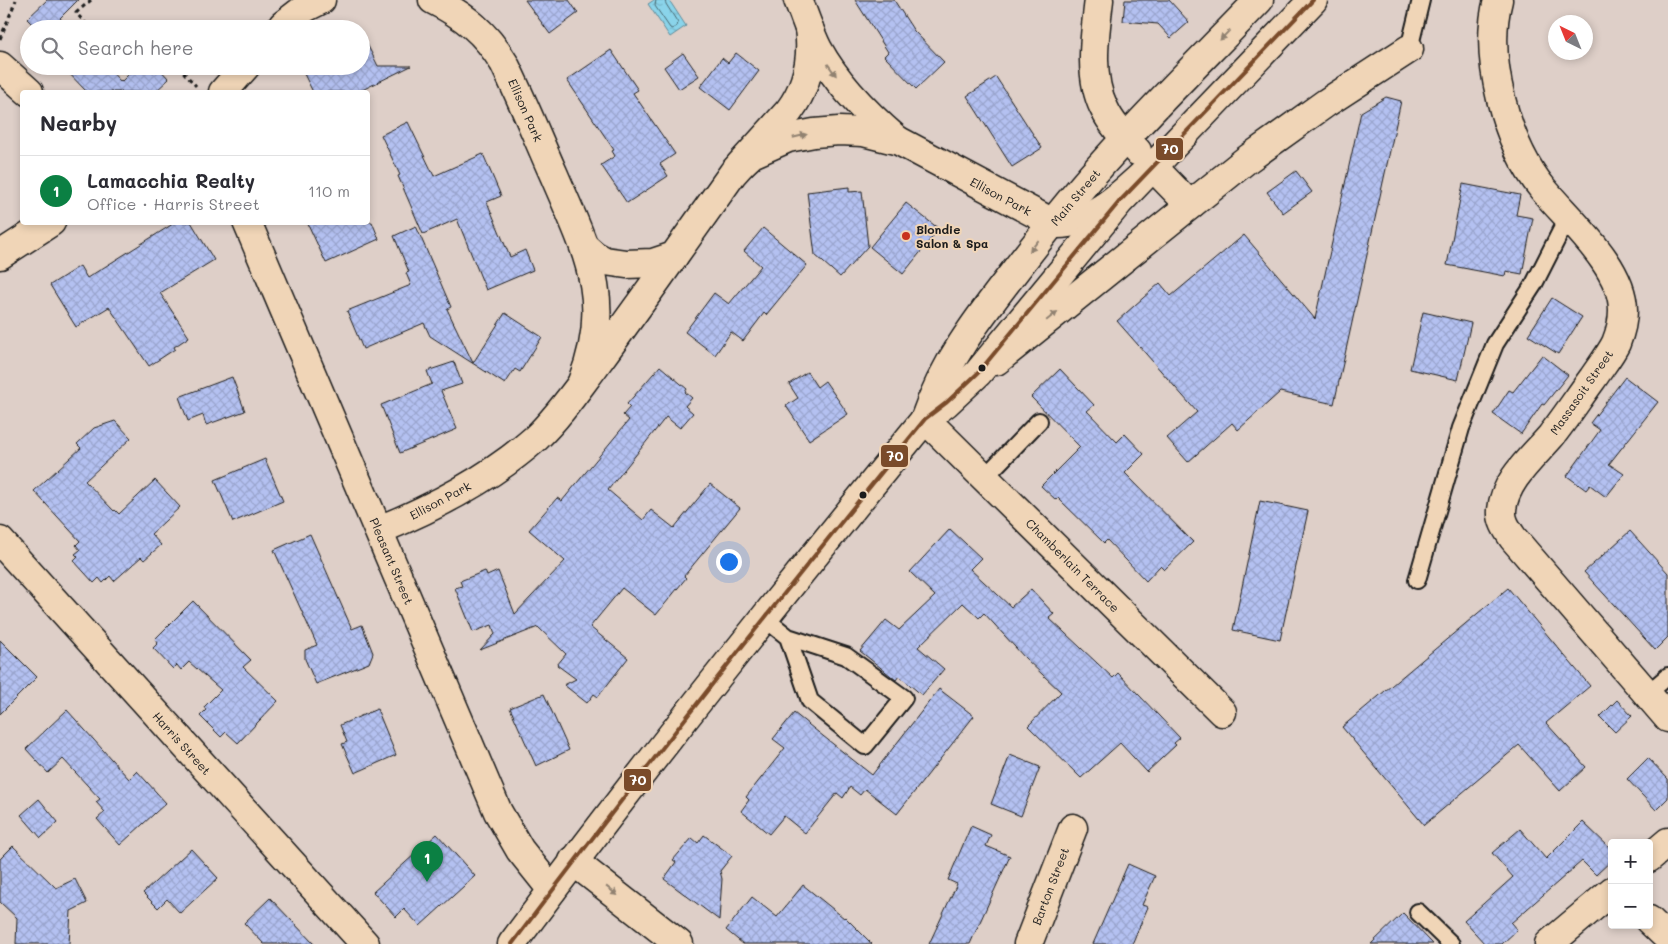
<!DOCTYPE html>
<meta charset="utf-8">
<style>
body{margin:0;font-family:Mali,sans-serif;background:#f2f2f3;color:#2b2b33}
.controls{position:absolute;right:15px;bottom:15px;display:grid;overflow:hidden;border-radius:5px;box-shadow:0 2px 8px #0003}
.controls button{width:45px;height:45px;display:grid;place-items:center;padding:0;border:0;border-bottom:1px solid #e1e1e2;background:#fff;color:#2b2b33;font:25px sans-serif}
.compass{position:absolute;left:1548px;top:15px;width:45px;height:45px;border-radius:50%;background:#fff;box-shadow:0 2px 8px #0003;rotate:317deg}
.you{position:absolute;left:728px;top:561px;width:18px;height:18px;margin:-12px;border:4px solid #fff;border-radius:50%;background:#1a73e8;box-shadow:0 0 0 8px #1a73e833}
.badge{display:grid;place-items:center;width:32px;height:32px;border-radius:50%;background:#0b8043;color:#fff;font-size:16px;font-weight:700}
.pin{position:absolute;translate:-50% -41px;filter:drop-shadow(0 1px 2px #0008)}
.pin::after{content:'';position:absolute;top:26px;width:18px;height:15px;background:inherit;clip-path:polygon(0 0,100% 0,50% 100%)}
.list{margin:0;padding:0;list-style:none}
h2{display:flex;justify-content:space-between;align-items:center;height:65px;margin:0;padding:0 20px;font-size:21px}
h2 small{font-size:16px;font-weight:400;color:#7c7c81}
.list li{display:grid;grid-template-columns:32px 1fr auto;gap:15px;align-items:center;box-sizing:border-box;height:70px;padding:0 20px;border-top:1px solid #e1e1e2}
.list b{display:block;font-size:19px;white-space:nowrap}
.list p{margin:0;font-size:16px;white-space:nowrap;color:#7c7c81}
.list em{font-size:16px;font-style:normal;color:#7c7c81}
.icon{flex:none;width:28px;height:28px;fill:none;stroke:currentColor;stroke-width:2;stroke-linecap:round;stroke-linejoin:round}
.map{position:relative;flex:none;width:1668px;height:944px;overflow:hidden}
.search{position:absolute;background:#fff;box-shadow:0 2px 8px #0003;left:20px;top:20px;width:350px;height:55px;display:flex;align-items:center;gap:12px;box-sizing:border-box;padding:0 18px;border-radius:28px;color:#7c7c81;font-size:19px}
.panel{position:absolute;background:#fff;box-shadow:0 2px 8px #0003;left:20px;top:90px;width:350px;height:135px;border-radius:5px}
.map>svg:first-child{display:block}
.water{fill:url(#water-ripples);stroke:#5e8a98}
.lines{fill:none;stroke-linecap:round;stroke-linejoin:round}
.shore{stroke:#48666e;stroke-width:1}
.building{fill:url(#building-cross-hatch);stroke:#1c1c1c}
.service-casing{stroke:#1c1c1c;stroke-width:20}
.minor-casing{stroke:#1c1c1c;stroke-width:31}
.primary-casing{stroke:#1c1c1c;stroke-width:31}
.path{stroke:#1c1c1c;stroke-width:3;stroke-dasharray:4 4;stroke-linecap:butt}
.service{stroke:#f0d5b7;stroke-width:16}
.minor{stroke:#f0d5b7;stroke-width:28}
.primary{stroke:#f0d5b7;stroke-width:28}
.bus-1-casing{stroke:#f0d5b7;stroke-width:8}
.bus-1{stroke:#7a4b2a;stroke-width:4}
.oneway{fill:#918271}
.poi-dot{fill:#c8321e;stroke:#f0d5b7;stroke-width:2}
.bus-dot{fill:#1c1c1c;stroke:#f0d5b7;stroke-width:2}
.labels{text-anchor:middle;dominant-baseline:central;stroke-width:4;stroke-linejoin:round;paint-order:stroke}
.street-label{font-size:12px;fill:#1c1c1c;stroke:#f0d5b7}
.poi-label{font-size:12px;font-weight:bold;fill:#1c1c1c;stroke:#f0d5b7;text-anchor:start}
.line-badge{stroke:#f0d5b7;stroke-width:2}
.badge-label{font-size:14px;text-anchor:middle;font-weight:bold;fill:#fff}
</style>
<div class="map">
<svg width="1668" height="944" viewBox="0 0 1668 944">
<defs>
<pattern id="water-ripples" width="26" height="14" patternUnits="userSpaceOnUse" patternTransform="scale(1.25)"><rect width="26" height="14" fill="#8ad4ea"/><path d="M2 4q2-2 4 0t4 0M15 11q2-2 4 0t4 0" fill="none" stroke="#76b5c8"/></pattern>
<pattern id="building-cross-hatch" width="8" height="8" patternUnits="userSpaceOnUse" patternTransform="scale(1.25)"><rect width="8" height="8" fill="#b4c1f1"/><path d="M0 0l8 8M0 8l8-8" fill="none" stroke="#9aa5ce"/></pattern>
</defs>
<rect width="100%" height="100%" fill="#decfc8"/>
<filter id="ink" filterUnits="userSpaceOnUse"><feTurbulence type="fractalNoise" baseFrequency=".02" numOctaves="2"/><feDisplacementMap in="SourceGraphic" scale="10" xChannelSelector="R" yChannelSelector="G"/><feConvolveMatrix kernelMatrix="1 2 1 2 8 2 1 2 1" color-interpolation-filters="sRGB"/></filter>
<g filter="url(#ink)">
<!-- water -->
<path class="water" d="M654,0H669L686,26L670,37L648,4Z"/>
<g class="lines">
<!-- shore -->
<path class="shore" d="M656,0L655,6L670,28L672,29L677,26L678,23L666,4L665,0"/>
</g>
<!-- building -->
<g class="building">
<path d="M47,0H78L60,18L70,29H37L27,19Z"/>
<path d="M525,0H569L578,13L550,34Z"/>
<path d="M855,0H894L914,31L944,62L916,89L884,56L888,52Z"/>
<path d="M1125,0H1169L1189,22L1171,38L1158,24L1123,21Z"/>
<path d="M361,32L378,66H411L358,92H313L304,74L320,66H361Z"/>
<path d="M611,50L638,90L633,93L675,154L660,164L668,176L627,203L601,165L615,156L612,151L614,150L567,80Z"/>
<path d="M683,53L699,76L679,89L664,67Z"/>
<path d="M736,53L759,71L730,110L700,87L722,58L728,63Z"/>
<path d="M62,66H106L121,82L137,66H157L169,79L155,92H87Z"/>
<path d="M996,77L1042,148L1012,167L967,96Z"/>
<path d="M1386,97L1401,101L1334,404L1280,392L1238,430L1232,423L1188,462L1167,438L1197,412L1117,321L1160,283L1171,296L1244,235L1315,319L1361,112Z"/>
<path d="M408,122L434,176L483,154L501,196L487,202L510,257L525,250L533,270L486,290L457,219L423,234L398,176L400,175L381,135Z"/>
<path d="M1296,171L1312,192L1283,213L1267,192Z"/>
<path d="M1463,184L1520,195L1516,215L1533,218L1522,274L1506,271L1505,276L1447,265Z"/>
<path d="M849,187V192L862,191L868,246L840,277L815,255L807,192Z"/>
<path d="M906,203L939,229L903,274L870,247Z"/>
<path d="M176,222H191L214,260L160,293L189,337L174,347L175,349L149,366L109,307L76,327L50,285L80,266L87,278Z"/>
<path d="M307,222H372L379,239L326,263Z"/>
<path d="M416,226L451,307L447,309L473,363L505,313L542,337L520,372L515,369L505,384L430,336L424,323L363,349L347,311L411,285L406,273L409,272L394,236Z"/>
<path d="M763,228L807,265L766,315L764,313L743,341L731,332L715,355L685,332L714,293L729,304L761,266L744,251Z"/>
<path d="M1552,298L1582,317L1558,354L1528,335Z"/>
<path d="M1423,312L1471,323L1458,380L1410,369Z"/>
<path d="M1542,355L1568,375L1544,405L1542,404L1521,434L1493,414L1509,390L1513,392Z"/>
<path d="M454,362L462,384L441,391L457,429L400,453L381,405L432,384L427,371Z"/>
<path d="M660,366L687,389L685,392L692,398L685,406L693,413L680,428L666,417L608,490L643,520L651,510L674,528L710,484L740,508L684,576L686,578L656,615L622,588L590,627L628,658L598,697L594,694L587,703L564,685L576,679L557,665L566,654L538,627L480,650L495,634L492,625L473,632L455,588L462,586L460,581L485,571L487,576L498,571L515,614L565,561L529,530L557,498L562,501L629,420L623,415L630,407L627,404Z"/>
<path d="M1060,369L1094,405L1087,411L1117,442L1125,434L1144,454L1125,473L1193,542L1164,570L1160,566L1146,581L1107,540L1104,543L1058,498L1056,500L1041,486L1080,447L1031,397Z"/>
<path d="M807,372L817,387L825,381L848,414L809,440L786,406L798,398L789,384Z"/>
<path d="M232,377L245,411L206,425L203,415L188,421L179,397Z"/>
<path d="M1625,377L1658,402L1609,464L1624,474L1606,497L1590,485L1586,490L1567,476L1600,430L1590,423Z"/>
<path d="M115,421L131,438L85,481L114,511L115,510L119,514L155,480L180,507L151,534L161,545L144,560L141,557L114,581L110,576L103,583L99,578L94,583L74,561L78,557L75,554L80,550L76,545L80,541L34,491L81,448L77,444L94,428Z"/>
<path d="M265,459L283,501L233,522L215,480Z"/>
<path d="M1260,501L1308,511L1280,640L1233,630Z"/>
<path d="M950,529L981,558L970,569L1011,607L1031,589L1054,614L1049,618L1113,678L1118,673L1180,738L1174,743L1176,745L1147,772L1120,743L1081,778L1028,726L1061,692L1025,658L984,613L979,618L963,603L918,647L944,669L922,695L899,676L896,680L860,651L886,620L899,630L935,596L910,572Z"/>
<path d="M1630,531L1668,573V637L1655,650L1584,572Z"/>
<path d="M310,534L352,629L362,625L373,653L369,663L316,684L305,659V650L317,645L274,550Z"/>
<path d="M1508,588L1590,686L1546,723L1586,767L1560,791L1519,745L1424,825L1342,727Z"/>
<path d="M193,601L251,660L243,667L278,701L238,743L226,732L221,737L200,716L206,710L204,707L221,690L189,662L181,670L177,665L173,669L153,648L158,643L155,639Z"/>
<path d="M0,640L37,677L0,714Z"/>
<path d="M939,689L974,716L897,814L865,789L860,795L850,787L843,798L837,793L805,833L784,816L769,834L741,811L749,800L746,797L785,748L773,739L794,713L872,775Z"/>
<path d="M544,694L569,750L536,766L510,708Z"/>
<path d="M1617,700L1632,716L1615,732L1600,717Z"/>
<path d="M377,709L396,755L355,773L342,744L347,742L340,725Z"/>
<path d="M67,710L129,779L137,771L166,803L120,845L97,819L105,812L96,802L100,799L63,759L48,773L26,749Z"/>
<path d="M1010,755L1040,767L1021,816L991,804Z"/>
<path d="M1648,758L1668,779V798L1656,810L1627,779Z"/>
<path d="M39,799L58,822L41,838L21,815Z"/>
<path d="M1583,822L1612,850V860L1596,875L1582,861L1511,923L1517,930L1502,944H1485L1464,921L1513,877L1492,853L1520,829L1546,859Z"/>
<path d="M971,826L991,835L986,846L1010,856L970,944H929L957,884L948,880Z"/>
<path d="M437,834L475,876L420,926L404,909L396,917L373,892Z"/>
<path d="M704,835L732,856L720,871L722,879L719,920L664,879L676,862L673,860L692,838L698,843Z"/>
<path d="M13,846L56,888L75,879L87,903L71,911L69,944H16L17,918L0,902V859Z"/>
<path d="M191,849L218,878L180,913L167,899L158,908L143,893Z"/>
<path d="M1128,864L1155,876L1142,905L1148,907L1132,944H1093Z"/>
<path d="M803,885L844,918L845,917L872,944H743L726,930L752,897L777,917Z"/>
<path d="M270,898L314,944H264L244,923Z"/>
<path d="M1403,913L1433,944H1371Z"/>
</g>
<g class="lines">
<defs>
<g id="service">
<path d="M1409,49L1421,0"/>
<path d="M984,478L1039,421"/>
<path d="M1417,580L1461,428L1495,344L1534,284L1568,217"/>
<path d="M763,617L788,637L810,701L865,746L904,698L846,656L788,637"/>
<path d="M1647,694L1668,676"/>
<path d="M1418,912L1451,944"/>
</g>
<g id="minor">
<path d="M433,0C465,16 485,32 504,63C522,99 537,137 554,175C586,250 615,300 582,382"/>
<path d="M798,0C805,16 810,34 818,49C837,84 866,113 896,139"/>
<path d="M1498,0C1483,57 1506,144 1543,189C1569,221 1623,266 1623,310C1623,321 1620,333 1616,343C1610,355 1601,366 1593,378C1579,397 1566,417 1551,436C1533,457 1504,481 1502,510C1501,521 1507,529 1513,538L1668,718"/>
<path d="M283,25L305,8L321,0"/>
<path d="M0,66L29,92"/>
<path d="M223,92L246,66"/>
<path d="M741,164L752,154L788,138L814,133L839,131L863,132L899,141L1055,224C1090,226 1128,189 1152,166L1190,205"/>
<path d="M247,222L498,812L520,850L552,890"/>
<path d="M585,247L594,255L605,261L626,264L653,263L674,256L733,173L789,111C807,87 813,58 809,28"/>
<path d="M0,255L51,222"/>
<path d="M996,361L1245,161L1326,103L1409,49"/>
<path d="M925,419L1222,712"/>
<path d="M379,530C433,508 492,477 536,438C558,417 576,391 594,367C621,330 648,293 674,256"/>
<path d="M0,541L365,944"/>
<path d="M1649,858L1668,842"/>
<path d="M573,861L679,944"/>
<path d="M1649,920L1668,938"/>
<path d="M1028,944L1073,828"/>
<path d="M1549,944L1612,891"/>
</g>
<g id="primary">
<path d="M1099,0C1095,34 1088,76 1104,108C1111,124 1125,138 1137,151"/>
<path d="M925,418C943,365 977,320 1011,276C1043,234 1076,192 1112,153C1159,101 1210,51 1259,0"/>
<path d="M512,944C645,765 784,592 925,419L946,403L978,373L1119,202L1313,0"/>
</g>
</defs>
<!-- service casing -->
<use href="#service" class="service-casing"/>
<!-- minor casing -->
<use href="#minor" class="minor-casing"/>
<!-- primary casing -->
<use href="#primary" class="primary-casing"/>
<!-- path -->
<g class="path">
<path d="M91,0L76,13L91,29"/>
<path d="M0,39L16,0"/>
<path d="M178,66L196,86"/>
</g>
<!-- service -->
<use href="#service" class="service"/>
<!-- minor -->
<use href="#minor" class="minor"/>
<!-- primary -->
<use href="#primary" class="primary"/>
<defs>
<path id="bus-1" d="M512,944C646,766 784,592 925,419L946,403L978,373L1119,202L1313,0"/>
</defs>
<!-- bus-1 casing -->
<use href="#bus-1" class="bus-1-casing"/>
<!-- bus-1 -->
<use href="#bus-1" class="bus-1"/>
</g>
<!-- one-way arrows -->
<defs><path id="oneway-solid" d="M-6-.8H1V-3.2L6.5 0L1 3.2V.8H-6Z" transform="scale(1.25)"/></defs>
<g class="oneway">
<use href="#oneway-solid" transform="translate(1225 35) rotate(134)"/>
<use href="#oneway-solid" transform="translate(832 70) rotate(54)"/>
<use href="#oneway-solid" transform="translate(800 136) rotate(-13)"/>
<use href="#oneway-solid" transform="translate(1034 246) rotate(128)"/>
<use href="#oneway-solid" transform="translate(1052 316) rotate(-39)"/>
<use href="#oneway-solid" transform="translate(612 891) rotate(38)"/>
</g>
</g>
<!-- markers -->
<circle class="poi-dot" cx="906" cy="236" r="5"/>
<g class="bus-dot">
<circle cx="982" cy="368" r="4.5"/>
<circle cx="863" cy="495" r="4.5"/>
</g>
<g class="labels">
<!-- street labels -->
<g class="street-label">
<text transform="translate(526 110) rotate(66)">Ellison Park</text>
<text transform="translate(1001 196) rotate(28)">Ellison Park</text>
<text transform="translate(1075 197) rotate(-50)">Main Street</text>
<text transform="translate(1581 392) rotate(-55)">Massasoit Street</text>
<text transform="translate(440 500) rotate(-28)">Ellison Park</text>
<text transform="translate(392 561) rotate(67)">Pleasant Street</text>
<text transform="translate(1073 565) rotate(45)">Chamberlain Terrace</text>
<text transform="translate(182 743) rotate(48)">Harris Street</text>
<text transform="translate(1050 886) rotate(-69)">Barton Street</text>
</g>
<!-- poi labels -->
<g class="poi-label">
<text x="916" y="229">Blondie<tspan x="916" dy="14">Salon &amp; Spa</tspan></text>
</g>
</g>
<g class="line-badge">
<rect x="1155" y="137" width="29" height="24" rx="5" fill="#7a4b2a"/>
<rect x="880" y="444" width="29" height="24" rx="5" fill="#7a4b2a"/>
<rect x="623" y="768" width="29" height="24" rx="5" fill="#7a4b2a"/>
</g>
<g class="badge-label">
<text x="1170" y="154">70</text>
<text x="895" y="461">70</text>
<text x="638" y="785">70</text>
</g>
</svg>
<div class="controls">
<button>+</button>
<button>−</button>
</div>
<svg class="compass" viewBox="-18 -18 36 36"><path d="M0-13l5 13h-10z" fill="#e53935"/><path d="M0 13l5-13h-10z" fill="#7c7c81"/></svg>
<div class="you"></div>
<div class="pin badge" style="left:427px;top:882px">1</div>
<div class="search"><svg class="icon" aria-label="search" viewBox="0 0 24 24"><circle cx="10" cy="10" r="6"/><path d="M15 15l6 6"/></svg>Search here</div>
<section class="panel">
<h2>Nearby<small></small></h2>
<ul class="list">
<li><span class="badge">1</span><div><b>Lamacchia Realty</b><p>Office · Harris Street</p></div><em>110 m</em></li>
</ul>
</section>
</div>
